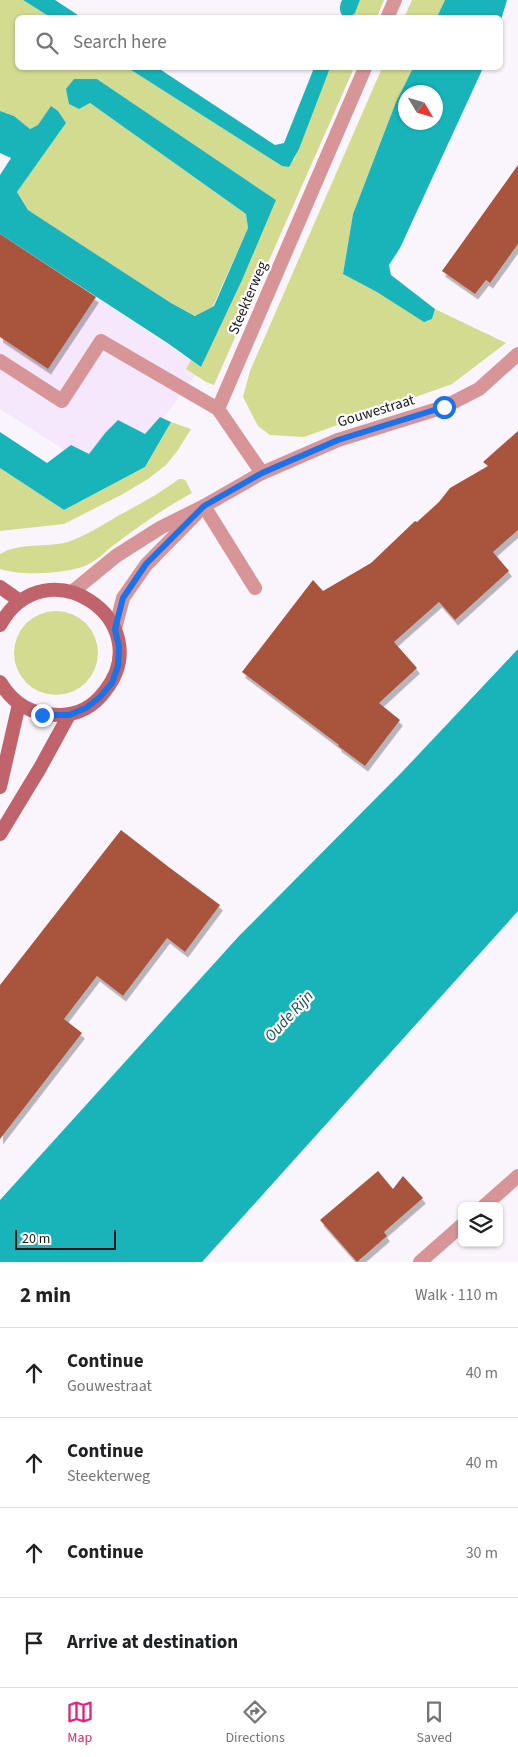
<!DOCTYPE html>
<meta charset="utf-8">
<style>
body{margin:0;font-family:"Source Sans 3",sans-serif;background:#f6f6f6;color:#202124}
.controls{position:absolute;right:15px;bottom:15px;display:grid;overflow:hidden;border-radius:8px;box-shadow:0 1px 4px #0004}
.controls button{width:45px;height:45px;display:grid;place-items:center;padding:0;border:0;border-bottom:1px solid #e0e0e0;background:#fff;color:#202124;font:25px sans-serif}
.compass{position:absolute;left:398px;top:85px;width:45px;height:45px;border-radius:50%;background:#fff;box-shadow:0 1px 4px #0004;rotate:128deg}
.scale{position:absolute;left:15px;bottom:12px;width:101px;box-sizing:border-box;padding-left:5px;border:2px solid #1b171d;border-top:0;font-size:14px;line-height:18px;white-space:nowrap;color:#1b171d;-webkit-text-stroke:4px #fff;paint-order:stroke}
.stop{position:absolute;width:15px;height:15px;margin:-11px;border:4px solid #1a73e8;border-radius:50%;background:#fff}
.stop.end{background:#1a73e8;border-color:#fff;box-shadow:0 1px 5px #0008}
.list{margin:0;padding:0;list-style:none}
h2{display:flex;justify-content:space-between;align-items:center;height:65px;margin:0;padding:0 20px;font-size:21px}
h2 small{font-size:16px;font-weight:400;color:#757577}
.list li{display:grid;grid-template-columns:32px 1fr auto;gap:15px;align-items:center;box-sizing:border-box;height:90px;padding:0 20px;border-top:1px solid #e0e0e0}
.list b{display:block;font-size:19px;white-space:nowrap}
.list p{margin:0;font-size:16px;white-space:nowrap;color:#757577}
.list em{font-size:16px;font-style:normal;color:#757577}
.icon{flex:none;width:28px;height:28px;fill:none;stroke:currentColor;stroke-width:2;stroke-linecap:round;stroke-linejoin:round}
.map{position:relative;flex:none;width:518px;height:1262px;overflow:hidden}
.search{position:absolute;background:#fff;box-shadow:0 1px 4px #0004;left:15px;right:15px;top:15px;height:55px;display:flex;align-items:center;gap:12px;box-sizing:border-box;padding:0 18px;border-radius:8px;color:#757577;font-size:19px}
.sheet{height:425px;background:#fff}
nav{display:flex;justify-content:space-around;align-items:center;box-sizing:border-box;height:70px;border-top:1px solid #e0e0e0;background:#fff;font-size:14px;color:#757577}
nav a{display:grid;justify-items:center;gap:2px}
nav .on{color:#db2777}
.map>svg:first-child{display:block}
.built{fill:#f6e8fc}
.green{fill:#d3db91}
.water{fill:#18b4b9;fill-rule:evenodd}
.building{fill:#a9553e;filter:url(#shadow)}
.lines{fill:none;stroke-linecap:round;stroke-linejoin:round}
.service{stroke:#d79598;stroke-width:14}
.minor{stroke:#d79598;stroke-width:14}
.tertiary{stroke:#d79598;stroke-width:14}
.secondary{stroke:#c1636b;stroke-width:14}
.route{stroke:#1a73e8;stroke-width:6}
.labels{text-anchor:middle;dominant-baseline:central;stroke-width:4.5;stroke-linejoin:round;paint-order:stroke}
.street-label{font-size:15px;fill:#1b171d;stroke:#fff}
.water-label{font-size:16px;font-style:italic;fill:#144f51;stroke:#fff}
</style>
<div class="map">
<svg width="518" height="1262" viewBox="0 0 518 1262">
<defs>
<filter id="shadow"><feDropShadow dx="3" dy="5.5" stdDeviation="0" flood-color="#0004"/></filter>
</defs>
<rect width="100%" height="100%" fill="#faf5fd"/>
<!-- built -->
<path class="built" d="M0,232L201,367L116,483L0,409Z"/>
<!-- green -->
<g class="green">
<path d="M0,0H23L50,17L18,18V68H128L282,166L294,160L330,68H354L214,385L206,382L186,369L191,360L201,367L276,200L97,79L79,109L90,103L246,214L248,228L213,306L196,316L171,303L28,210L17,192L66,123L38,125L30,129L14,116L0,111Z"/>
<path d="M360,0H384L377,17L350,18L355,13Z"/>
<path d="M412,0H445L437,17L404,18Z"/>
<path d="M382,68H413L396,102L353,214L343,274L432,319L435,309L506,343L452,384L304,437L270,435L258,426L243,397L250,371Z"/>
<path d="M171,422L191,429L178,450L166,465L148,479L123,494L64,524L0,531V468L64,510L145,467Z"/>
<path d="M179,479H183L186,481L192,493C166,507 142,524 118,542C107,549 100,559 87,565C68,574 20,576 0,569V554C20,542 46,548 68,542C85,536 101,526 116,517C138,505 159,494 179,479Z"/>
<circle cx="56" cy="653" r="42"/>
</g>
<!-- water -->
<g class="water">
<path d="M23,0H55L81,17H50Z"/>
<path d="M342,0H360L355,13L350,17H344C339,13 339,6 342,0Z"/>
<path d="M445,0H507L501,20L500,18L437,17Z"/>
<path d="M128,68H158L275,145L284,143L314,68H330L299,149L289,167L282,166Z"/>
<path d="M413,68H483L400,248L389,265L391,275L435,309L432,319L424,322L377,292L343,274L353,214L396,102ZM406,92H436V122H406Z"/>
<path d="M74,79H97L276,200L242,280L201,367L169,344L0,234V175L11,158L0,153V111L14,116L30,129L38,125L51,106L58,111L66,123L17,192L28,210L171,303L195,316L214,306L248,228L246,214L90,103L79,109L69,104L66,89Z"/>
<path d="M160,417L171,422L145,467L64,510L0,468V432L47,463L71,445L89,454L106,432L118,420L145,434Z"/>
<path d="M518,649V911L202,1262H0V1200L239,936L402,772Z"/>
</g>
<!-- building -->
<g class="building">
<path d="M518,165V244L490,283L486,280L475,294L442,271Z"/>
<path d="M0,234L96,297L48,369L0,337Z"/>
<path d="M518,431V530L493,552L509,571L455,620L439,602L394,642L417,668L379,703L400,720L365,766L338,746L339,745L242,672L313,580L323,591L371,563L415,521L417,522L439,502L450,488L488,466L483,462Z"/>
<path d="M121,830L170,868L220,905L185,952L167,938L123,996L97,976L64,1019L82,1033L0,1139V985Z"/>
<path d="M378,1171L393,1189L403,1176L423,1198L384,1232L387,1236L357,1262L320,1220Z"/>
</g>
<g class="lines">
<!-- service -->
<g class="service">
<path d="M0,361L62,401L101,341L218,409"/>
<path d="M204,506L255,588"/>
</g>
<!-- minor -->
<g class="minor">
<path d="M387,18L395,0"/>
<path d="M262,473L218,409L365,68"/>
<path d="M72,592L116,556L160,528L204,506L262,473L338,440L444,407L479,389L518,354"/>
<path d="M115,629L123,598L146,565L196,514"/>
</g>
<!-- tertiary -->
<g class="tertiary">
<path d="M484,1206L518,1176"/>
<path d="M420,1262L462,1225"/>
</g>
<!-- secondary -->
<g class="secondary">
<path d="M0,587L20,601"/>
<path d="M0,625C46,543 160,621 105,691C94,706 78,715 60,715C32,715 14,705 0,682"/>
<path d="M0,787L19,704"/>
<path d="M0,834L40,768L69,715"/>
</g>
</g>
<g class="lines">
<!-- route -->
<path class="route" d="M42,715H69L86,708L100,697L112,683L118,666L119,647L115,629L123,598L146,564L204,506L262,473L338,440L444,407"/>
</g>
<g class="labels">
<!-- street labels -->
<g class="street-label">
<text transform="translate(248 298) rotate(-67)">Steekterweg</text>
<text transform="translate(376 411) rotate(-17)">Gouwestraat</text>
</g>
<!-- water labels -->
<g class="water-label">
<text transform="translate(289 1016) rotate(-47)">Oude Rijn</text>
</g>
</g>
</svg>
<div class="controls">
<button><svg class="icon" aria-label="layers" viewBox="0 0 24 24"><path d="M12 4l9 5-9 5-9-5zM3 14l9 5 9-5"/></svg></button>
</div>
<svg class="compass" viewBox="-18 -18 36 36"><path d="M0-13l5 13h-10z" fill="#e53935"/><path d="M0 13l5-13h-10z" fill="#757577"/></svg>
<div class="scale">20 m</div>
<div class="stop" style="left:444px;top:407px"></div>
<div class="stop end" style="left:42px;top:715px"></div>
<div class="search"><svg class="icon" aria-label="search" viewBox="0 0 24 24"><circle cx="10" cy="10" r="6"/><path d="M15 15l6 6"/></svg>Search here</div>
</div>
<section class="sheet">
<h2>2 min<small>Walk · 110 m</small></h2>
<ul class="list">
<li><svg class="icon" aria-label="ahead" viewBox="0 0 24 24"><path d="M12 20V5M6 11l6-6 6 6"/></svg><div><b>Continue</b><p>Gouwestraat</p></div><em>40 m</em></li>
<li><svg class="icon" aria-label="ahead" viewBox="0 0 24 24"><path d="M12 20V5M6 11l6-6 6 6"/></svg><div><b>Continue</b><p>Steekterweg</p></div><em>40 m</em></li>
<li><svg class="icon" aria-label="ahead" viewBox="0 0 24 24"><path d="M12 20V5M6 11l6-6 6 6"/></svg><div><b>Continue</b></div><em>30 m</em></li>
<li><svg class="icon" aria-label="arrive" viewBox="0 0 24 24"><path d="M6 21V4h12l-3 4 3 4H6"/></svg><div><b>Arrive at destination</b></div></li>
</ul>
</section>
<nav>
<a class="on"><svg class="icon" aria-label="map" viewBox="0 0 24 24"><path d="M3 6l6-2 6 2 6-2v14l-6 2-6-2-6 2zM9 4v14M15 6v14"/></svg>Map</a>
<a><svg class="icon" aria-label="directions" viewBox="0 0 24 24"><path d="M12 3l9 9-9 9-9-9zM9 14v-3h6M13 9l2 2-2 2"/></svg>Directions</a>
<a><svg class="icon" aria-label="saved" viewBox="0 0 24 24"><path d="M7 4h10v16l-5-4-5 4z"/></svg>Saved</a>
</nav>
